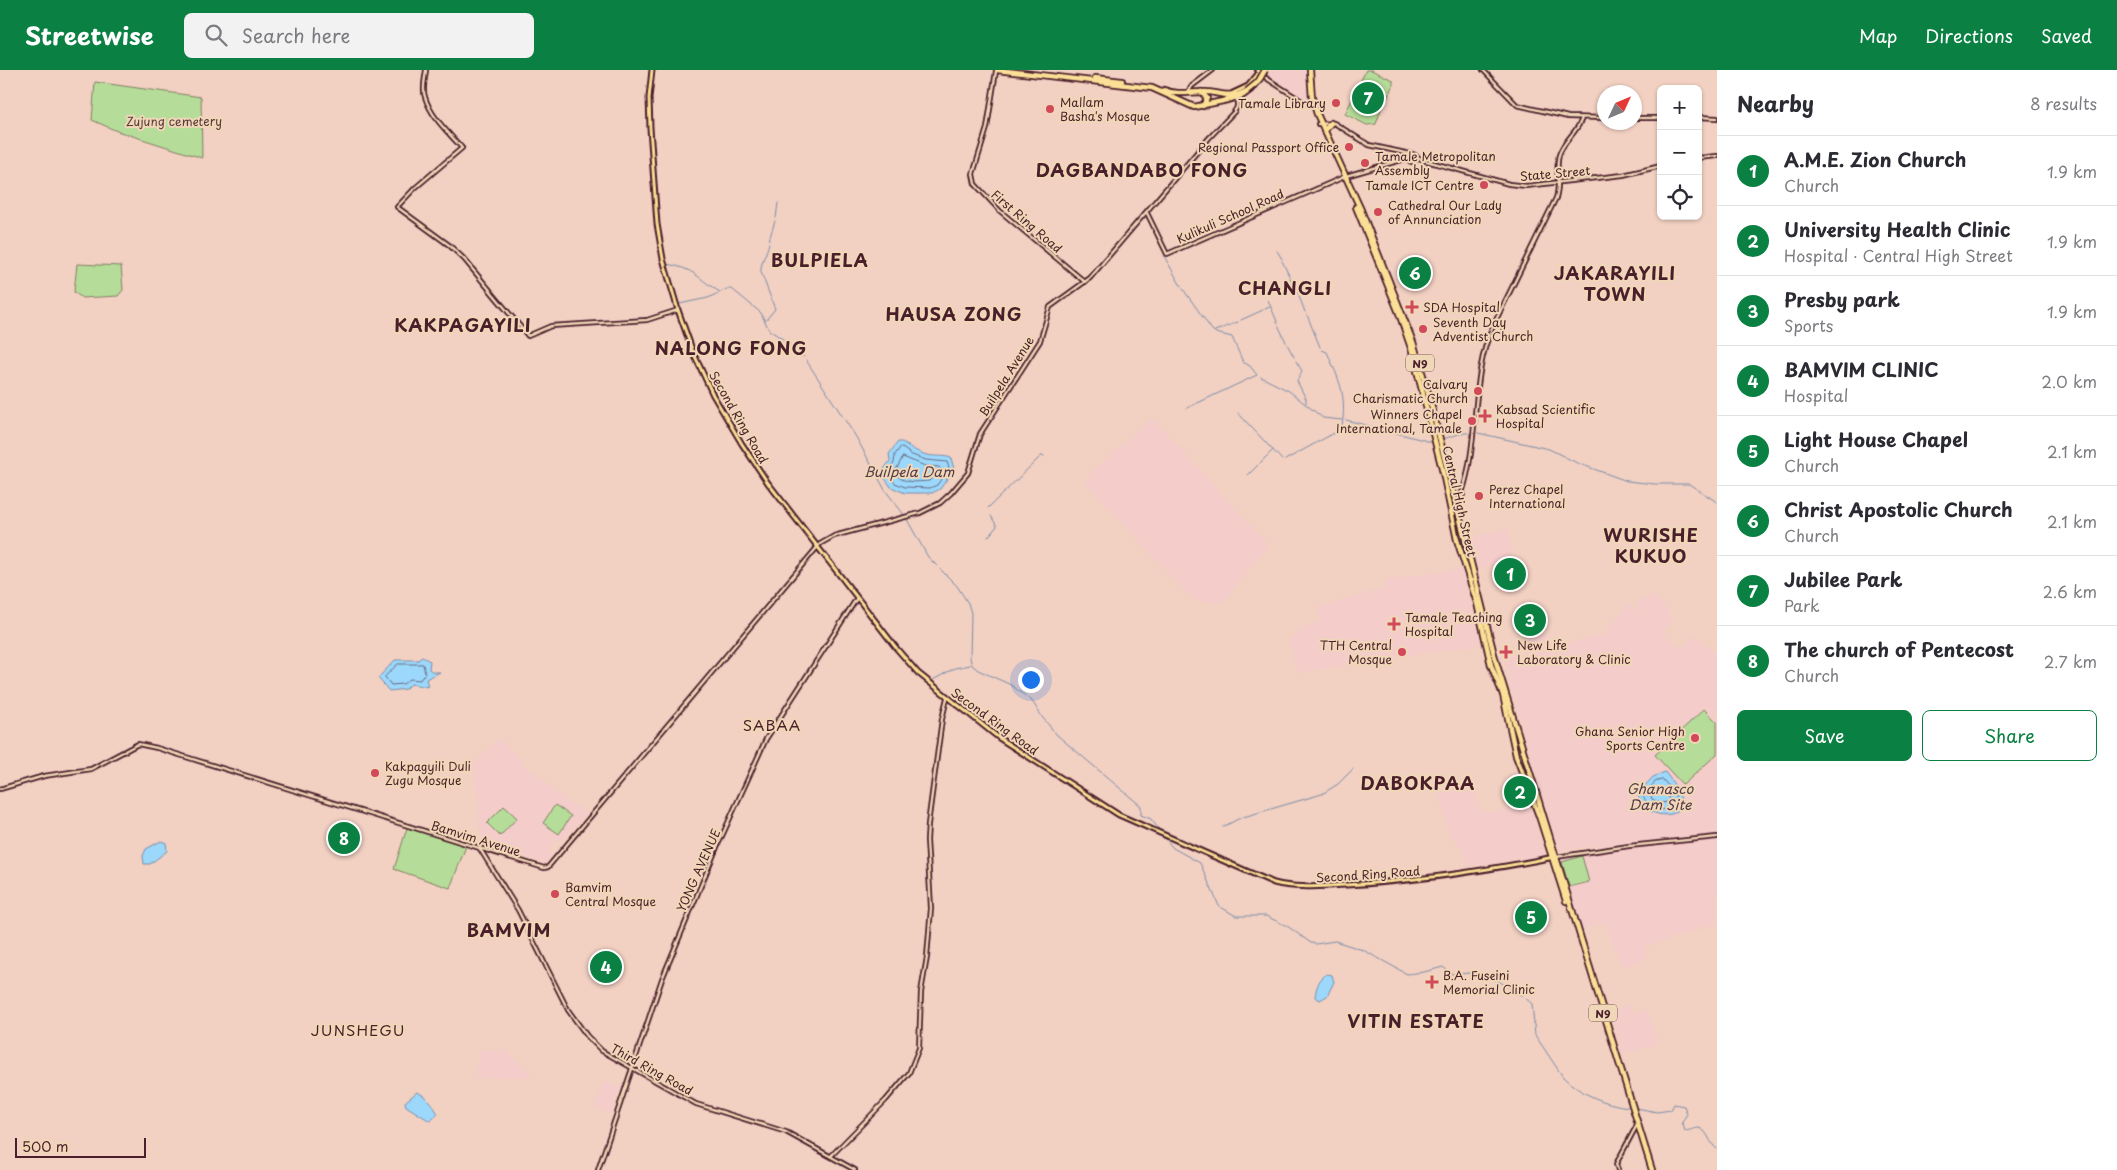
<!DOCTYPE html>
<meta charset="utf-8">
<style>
body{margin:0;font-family:"Playpen Sans",sans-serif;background:#f2f2f3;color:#2b2b33}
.controls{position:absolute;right:15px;top:15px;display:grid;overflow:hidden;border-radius:8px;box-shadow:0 1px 4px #0004}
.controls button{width:45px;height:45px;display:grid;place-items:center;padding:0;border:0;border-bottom:1px solid #e1e1e2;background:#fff;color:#2b2b33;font:25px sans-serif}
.compass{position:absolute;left:1597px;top:15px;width:45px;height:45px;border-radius:50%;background:#fff;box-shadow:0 1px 4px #0004;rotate:46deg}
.scale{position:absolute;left:15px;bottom:12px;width:131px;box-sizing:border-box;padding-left:5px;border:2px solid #4a1f2b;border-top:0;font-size:14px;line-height:18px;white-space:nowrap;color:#4a1f2b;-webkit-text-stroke:4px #f0d7b7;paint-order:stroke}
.you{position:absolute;left:1030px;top:609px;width:18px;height:18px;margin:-12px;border:4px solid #fff;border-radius:50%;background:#1a73e8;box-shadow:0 0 0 8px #1a73e833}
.badge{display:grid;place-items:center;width:32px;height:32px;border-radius:50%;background:#0b8043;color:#fff;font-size:16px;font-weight:700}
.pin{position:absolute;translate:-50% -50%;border:2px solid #fff;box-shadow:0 1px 5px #0006}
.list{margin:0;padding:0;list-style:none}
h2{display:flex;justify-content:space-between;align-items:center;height:65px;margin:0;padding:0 20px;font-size:21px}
h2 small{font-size:16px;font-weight:400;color:#7c7c81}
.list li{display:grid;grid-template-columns:32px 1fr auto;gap:15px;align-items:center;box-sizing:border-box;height:70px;padding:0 20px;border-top:1px solid #e1e1e2}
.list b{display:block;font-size:19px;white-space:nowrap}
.list p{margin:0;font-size:16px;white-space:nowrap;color:#7c7c81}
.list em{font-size:16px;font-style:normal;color:#7c7c81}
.actions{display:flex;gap:10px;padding:15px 20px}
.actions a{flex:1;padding:11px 0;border:1px solid #0b8043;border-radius:8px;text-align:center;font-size:18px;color:#0b8043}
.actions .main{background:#0b8043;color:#fff}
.icon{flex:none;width:28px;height:28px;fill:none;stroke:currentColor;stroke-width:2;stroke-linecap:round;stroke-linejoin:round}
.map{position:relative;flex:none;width:1717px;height:1100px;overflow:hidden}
header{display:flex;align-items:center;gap:30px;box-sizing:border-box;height:70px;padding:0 25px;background:#0b8043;color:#fff}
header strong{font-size:24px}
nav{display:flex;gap:28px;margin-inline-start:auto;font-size:18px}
.search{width:350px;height:45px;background:#f2f2f3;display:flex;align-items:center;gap:12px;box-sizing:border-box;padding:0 18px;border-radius:8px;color:#7c7c81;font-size:19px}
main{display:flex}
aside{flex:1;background:#fff}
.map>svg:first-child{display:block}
.built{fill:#f4ccca}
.green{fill:#b5dd99;stroke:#807e62}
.water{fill:#9bd8fc;stroke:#7b8ea8}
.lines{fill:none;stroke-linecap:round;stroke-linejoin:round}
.shore{stroke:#6a697f;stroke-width:1}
.stream{stroke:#7b8ea8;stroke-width:1}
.minor-casing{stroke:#4a1f2b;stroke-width:6}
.major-casing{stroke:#4a1f2b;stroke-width:7}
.highway-casing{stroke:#4a1f2b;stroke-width:8}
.minor{stroke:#f0d7b7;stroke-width:2.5}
.major{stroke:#fbdf96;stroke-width:3}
.highway{stroke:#fbdf96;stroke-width:4.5}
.highway-bridge-casing{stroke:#4a1f2b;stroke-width:8;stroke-linecap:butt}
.highway-bridge{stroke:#fbdf96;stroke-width:4.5}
.poi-dot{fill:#d1495b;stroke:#f0d7b7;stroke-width:2}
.labels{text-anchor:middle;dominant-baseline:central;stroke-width:4;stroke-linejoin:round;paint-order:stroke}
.shield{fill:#f0d7b7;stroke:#7c5655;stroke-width:1}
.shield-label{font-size:11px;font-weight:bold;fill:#4a1f2b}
.poi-label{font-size:12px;fill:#4a1f2b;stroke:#f0d7b7;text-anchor:start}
.park-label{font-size:12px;fill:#5a3c3c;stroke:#f0d7b7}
.street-label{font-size:12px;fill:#4a1f2b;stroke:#f0d7b7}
.water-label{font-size:14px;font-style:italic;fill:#563b4a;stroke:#f0d7b7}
.quarter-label{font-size:15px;letter-spacing:1px;fill:#4a1f2b;stroke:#f0d7b7}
.district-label{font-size:18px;font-weight:bold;letter-spacing:1px;fill:#4a1f2b;stroke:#f0d7b7}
</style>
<header>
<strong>Streetwise</strong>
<div class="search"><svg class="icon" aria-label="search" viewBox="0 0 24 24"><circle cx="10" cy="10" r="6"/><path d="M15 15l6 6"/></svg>Search here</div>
<nav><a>Map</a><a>Directions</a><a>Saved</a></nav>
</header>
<main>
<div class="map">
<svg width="1717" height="1100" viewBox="0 0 1717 1100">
<rect width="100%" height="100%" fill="#f2d0c2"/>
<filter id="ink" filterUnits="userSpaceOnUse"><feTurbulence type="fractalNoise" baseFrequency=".02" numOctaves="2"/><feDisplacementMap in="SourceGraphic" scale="10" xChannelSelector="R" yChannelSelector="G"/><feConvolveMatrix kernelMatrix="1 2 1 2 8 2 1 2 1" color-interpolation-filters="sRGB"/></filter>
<g filter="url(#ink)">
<!-- built -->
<g class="built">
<path d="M1256,0H1313L1310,37L1295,30L1272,14Z"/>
<path d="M1152,348L1267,473L1266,477L1226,529L1220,533L1193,530L1084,410Z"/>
<path d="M1508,458L1513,491L1476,498L1469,468Z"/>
<path d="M1519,491L1525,505L1497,510L1493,497Z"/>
<path d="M1462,499L1482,574L1297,603L1289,570L1303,558L1321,550L1317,538L1385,519L1386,510Z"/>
<path d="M1653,526L1657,529L1661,536H1664L1672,552L1662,563L1682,578L1695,565L1717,586V764L1558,780L1510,614L1505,589L1501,590L1497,578L1511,575L1515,587L1606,564L1628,533L1639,543L1636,531Z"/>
<path d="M1526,560L1546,566L1549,576L1524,583L1521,572Z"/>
<path d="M500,669L530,701H533L566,731L587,742L560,772L555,769L549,782L552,785L544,793L482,772L476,710L472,695Z"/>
<path d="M1472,714L1480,741L1484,740L1485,743L1530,736L1545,785L1468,797L1464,782L1447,758L1440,724Z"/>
<path d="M1715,768L1717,776V853L1644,877L1648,887L1622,898L1606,852L1580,860L1559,790L1625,778Z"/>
<path d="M1630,935L1633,943L1646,940L1658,973L1623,984L1611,942Z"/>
<path d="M480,979L507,981L532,1005L518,1007L477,1008L475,1006Z"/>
<path d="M604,1012L620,1018L611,1044L595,1037Z"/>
</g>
<!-- green -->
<g class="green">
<path d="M1366,0H1371L1393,10V14L1387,29L1385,28L1376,54L1367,55L1345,44Z"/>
<path d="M95,12L201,27L202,88L117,61L92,50Z"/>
<path d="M77,194L121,196L123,220L118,226L82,228L74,222Z"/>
<path d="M1704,639L1717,652V684L1683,715L1655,685Z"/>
<path d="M555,735L571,746L559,764L543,753Z"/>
<path d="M504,736L517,748L500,766L487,753Z"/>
<path d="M407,758L466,776L450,818L394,799Z"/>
<path d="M1582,786L1589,812L1569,817L1562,792Z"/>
</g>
<!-- water -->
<g class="water">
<path d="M898,372H902C910,377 918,383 927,385C936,387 943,385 951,388L954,399L940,419L932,423H905L891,417L881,403L890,391L889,384Z"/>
<path d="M422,587L430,591L429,599L433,602H440L426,609L428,617L411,614L406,619L389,621L378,608L395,590H418Z"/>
<path d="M1665,702L1676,717L1683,734C1674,754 1639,744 1638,723L1653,707Z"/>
<path d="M161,771L166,773L167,781L150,794H144L143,786L146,779Z"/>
<path d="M1327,904L1332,905L1334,912L1327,926L1320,930L1315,927C1316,918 1319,908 1327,904Z"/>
<path d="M417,1022C425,1025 434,1036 438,1044L430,1051L406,1036L405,1032Z"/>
</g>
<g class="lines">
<!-- shore -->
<g class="shore">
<path d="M901,377L912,385L926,390L947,392L949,398L937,415L930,418L905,417L895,413L887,402L894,393L895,385Z"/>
<path d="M903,387L925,396L939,397L941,400L929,411C917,412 902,414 895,403Z"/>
<path d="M398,594H423L425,603L420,610L410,609L403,614L391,615L385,607Z"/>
<path d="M1663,710L1673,721L1678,733C1668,745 1648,739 1643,726L1655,712Z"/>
<path d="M1658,718H1661L1668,725L1669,732L1660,733L1652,729L1651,726Z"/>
</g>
<!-- stream -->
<g class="stream">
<path d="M776,148L778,133"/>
<path d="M769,170L775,151"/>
<path d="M1277,181L1282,189"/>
<path d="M1164,186L1181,216"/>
<path d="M1282,191L1298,224"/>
<path d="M666,194C697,199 696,208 720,222"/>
<path d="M1183,219L1212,260L1216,263L1232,267L1243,292L1250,296L1257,305L1187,338"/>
<path d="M1299,226L1305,242"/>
<path d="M1268,230L1278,254"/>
<path d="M679,234L708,228L727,219H732L761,243L769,260L786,271L804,287"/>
<path d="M1265,239L1270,237"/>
<path d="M1307,245L1320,277"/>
<path d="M1241,250L1263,240"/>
<path d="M765,251L775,239L761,202C760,193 767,183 769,173"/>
<path d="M1279,257L1286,272"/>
<path d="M1215,261L1238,252"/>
<path d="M1287,274L1294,287"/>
<path d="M806,290L856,367L885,420L905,446L928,487L957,516L968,533L971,543L970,588L972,595L978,600L1011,615L1032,631L1042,647L1057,665L1141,736V745L1151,749L1161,762"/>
<path d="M1296,291L1302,301L1297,311L1306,329V333"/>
<path d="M1261,307L1289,321L1323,348L1342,350"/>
<path d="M1238,343L1282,390"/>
<path d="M1346,350L1431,372"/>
<path d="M1478,363L1549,379L1577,393L1627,411L1655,414H1689L1717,432"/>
<path d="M1443,369L1462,363H1468"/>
<path d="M1285,390L1336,362L1342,356C1347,324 1339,310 1327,282L1322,280"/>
<path d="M1260,393L1273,380"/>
<path d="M1248,405L1258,395"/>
<path d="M988,438L1041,386H1044"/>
<path d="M988,467L997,456L991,446"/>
<path d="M914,596L931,611L955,598L970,595"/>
<path d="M1223,757L1240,748L1322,724L1338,714L1353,699"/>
<path d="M1163,766L1173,778L1200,793L1219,836L1236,846H1266L1287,856L1311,873L1316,874L1335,871L1363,880L1407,904L1424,902L1443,897L1452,904C1460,905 1468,902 1476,903C1491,905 1521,923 1532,934L1535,965L1563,1007C1580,1024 1605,1034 1628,1037"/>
<path d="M1636,1038L1657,1042L1671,1040L1674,1034L1684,1036L1687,1044L1682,1052L1685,1061C1689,1061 1694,1058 1698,1058C1708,1059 1709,1074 1717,1079"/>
</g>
<defs>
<g id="minor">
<path d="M426,0C425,9 422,19 425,27C431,47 448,62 462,78L415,118L397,137L449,175L464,189L528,266L551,256L647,250L678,240"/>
<path d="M1257,0L1259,2"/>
<path d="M1483,0L1517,35L1568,47L1604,48"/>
<path d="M996,1L987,58L973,104L975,114L1000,141L1085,212"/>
<path d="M1263,6L1305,33L1314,36"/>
<path d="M1188,22L1192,16L1213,0"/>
<path d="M1698,47L1717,48"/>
<path d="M1634,48H1661"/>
<path d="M1318,54L1334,53L1369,75L1410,84"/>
<circle cx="1412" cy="88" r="4"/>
<path d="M1416,86L1423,90L1509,114L1526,116L1623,105L1661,96"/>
<path d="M1698,88L1717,86"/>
<path d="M1346,106L1408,88"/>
<path d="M1147,143L1167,184L1344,107"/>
<path d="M1462,423C1480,369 1470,306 1493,256L1556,128C1561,113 1555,99 1559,85C1563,71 1578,62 1582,48"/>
<path d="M0,719L44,706L91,699L138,674L157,678L544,798L548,797L820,474L834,466L920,443L940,433L951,423L968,403L980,364L1040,271L1050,237L1090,208L1209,68L1234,42L1237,37V29"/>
<path d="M480,779L518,840L568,940L587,966L602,981L696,1034L786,1062L855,1100"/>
<path d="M1556,787L1629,776L1717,767"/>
<path d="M831,1086L886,1030L909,1003L919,978L921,922L927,887L931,838L927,770L928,754L942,649L947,628"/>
<path d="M598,1100L662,909L717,777L766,669L857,528"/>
<path d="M1618,1100L1616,1094L1637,1055"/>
</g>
<g id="major">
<path d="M652,0L649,28L650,58L657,154L663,189L678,240L693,282L713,325L742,374L768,413L838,503L897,579L918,603L999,668L1119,745L1274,813C1297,819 1322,816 1346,815C1416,811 1485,801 1554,787"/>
<circle cx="1261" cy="4" r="3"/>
<path d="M1233,23L1248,16L1258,4"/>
<path d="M1226,31L1243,26L1255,17"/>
</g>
<g id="highway">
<path d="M997,0L1152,18L1194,37L1223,31L1247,21"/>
<path d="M1310,0L1312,28L1317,44L1361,140L1413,272L1429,326L1496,592L1652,1100"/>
<path d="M1095,8L1122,11"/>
<path d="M1164,20C1179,26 1192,21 1207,22C1217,22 1224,27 1235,24"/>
<path d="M1201,22L1207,28L1203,36"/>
<path d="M1324,61L1331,53"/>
<path d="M1356,137L1399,243L1412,281L1443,403L1457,470L1477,533L1491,595L1503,625L1516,686L1539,746L1566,831"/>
<path d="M1457,438L1462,424"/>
</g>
</defs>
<!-- minor casing -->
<use href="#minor" class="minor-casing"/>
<!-- major casing -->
<use href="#major" class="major-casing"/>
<!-- highway casing -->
<use href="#highway" class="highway-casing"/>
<!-- minor -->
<use href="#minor" class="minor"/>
<!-- major -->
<use href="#major" class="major"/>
<!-- highway -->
<use href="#highway" class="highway"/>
<defs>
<path id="highway-bridge" d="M1247,21L1258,12L1265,0"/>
</defs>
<!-- highway-bridge casing -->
<use href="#highway-bridge" class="highway-bridge-casing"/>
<!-- highway-bridge -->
<use href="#highway-bridge" class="highway-bridge"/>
</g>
</g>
<!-- markers -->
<g class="poi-dot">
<circle cx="1336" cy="33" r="5"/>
<circle cx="1050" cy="39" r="5"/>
<circle cx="1349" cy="77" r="5"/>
<circle cx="1365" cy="93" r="5"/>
<circle cx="1484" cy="115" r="5"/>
<circle cx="1378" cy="142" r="5"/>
<path d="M1409.5 229.5h5v5h5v5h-5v5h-5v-5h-5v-5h5z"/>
<circle cx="1423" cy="259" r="5"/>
<circle cx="1478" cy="321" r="5"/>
<path d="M1482.5 338.5h5v5h5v5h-5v5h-5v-5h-5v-5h5z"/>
<circle cx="1472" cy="351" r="5"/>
<circle cx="1479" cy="426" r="5"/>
<path d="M1391.5 546.5h5v5h5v5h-5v5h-5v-5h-5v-5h5z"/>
<circle cx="1402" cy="582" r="5"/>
<path d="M1503.5 574.5h5v5h5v5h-5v5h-5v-5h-5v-5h5z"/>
<circle cx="1695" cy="668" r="5"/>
<circle cx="375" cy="703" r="5"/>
<circle cx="555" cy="824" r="5"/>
<path d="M1429.5 904.5h5v5h5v5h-5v5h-5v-5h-5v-5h5z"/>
</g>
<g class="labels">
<!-- shield labels -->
<g class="shield">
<rect x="1406" y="284.5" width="28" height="17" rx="4"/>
<rect x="1589" y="934.5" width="28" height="17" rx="4"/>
</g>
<g class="shield-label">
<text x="1420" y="293">N9</text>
<text x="1603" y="943">N9</text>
</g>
<!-- poi labels -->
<g class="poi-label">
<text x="1060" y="32">Mallam<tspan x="1060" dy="14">Basha's Mosque</tspan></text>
<text x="1326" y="33" text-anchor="end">Tamale Library</text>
<text x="1339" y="77" text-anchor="end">Regional Passport Office</text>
<text x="1375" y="86">Tamale Metropolitan<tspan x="1375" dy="14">Assembly</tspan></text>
<text x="1474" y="115" text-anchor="end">Tamale ICT Centre</text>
<text x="1388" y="135">Cathedral Our Lady<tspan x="1388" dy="14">of Annunciation</tspan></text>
<text x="1423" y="237">SDA Hospital</text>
<text x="1433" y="252">Seventh Day<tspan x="1433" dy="14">Adventist Church</tspan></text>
<text x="1468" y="314" text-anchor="end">Calvary<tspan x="1468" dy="14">Charismatic Church</tspan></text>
<text x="1496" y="339">Kabsad Scientific<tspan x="1496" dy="14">Hospital</tspan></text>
<text x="1462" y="344" text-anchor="end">Winners Chapel<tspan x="1462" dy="14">International, Tamale</tspan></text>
<text x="1489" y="419">Perez Chapel<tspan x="1489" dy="14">International</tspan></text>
<text x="1405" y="547">Tamale Teaching<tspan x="1405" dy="14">Hospital</tspan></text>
<text x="1392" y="575" text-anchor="end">TTH Central<tspan x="1392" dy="14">Mosque</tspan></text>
<text x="1517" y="575">New Life<tspan x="1517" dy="14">Laboratory &amp; Clinic</tspan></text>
<text x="1685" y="661" text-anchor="end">Ghana Senior High<tspan x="1685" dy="14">Sports Centre</tspan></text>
<text x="385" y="696">Kakpagyili Duli<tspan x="385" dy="14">Zugu Mosque</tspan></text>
<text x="565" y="817">Bamvim<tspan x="565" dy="14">Central Mosque</tspan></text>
<text x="1443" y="905">B.A. Fuseini<tspan x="1443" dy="14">Memorial Clinic</tspan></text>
</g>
<!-- park labels -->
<g class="park-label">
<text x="174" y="51">Zujung cemetery</text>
</g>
<!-- street labels -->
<g class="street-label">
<text transform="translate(1555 103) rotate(-5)">State Street</text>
<text transform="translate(1230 146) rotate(-24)">Kulikuli School Road</text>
<text transform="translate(1027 151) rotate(41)">First Ring Road</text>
<text transform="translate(1006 306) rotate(-58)">Builpela Avenue</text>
<text transform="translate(739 347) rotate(60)">Second Ring Road</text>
<text transform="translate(1460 431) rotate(77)">Central High Street</text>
<text transform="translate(995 651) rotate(36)">Second Ring Road</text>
<text transform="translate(476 768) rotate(17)">Bamvim Avenue</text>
<text transform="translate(698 800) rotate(-66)">YONG AVENUE</text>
<text transform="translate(1368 804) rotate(-4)">Second Ring Road</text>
<text transform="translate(652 999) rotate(29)">Third Ring Road</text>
</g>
<!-- water labels -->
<g class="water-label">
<text x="909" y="401">Builpela Dam</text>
<text x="1660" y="718">Ghanasco<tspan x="1660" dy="16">Dam Site</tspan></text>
</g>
<!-- quarter labels -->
<g class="quarter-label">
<text x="772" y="654">SABAA</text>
<text x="358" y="959">JUNSHEGU</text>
</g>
<!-- district labels -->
<g class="district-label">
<text x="1142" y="99">DAGBANDABO FONG</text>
<text x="820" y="189">BULPIELA</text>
<text x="1615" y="202">JAKARAYILI<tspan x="1615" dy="21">TOWN</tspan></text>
<text x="1285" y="217">CHANGLI</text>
<text x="954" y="243">HAUSA ZONG</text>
<text x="463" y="254">KAKPAGAYILI</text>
<text x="731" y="277">NALONG FONG</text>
<text x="1651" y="464">WURISHE<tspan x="1651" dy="21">KUKUO</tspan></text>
<text x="1418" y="712">DABOKPAA</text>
<text x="509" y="859">BAMVIM</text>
<text x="1416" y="950">VITIN ESTATE</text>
</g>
</g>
</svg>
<div class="controls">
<button>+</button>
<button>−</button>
<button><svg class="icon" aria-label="locate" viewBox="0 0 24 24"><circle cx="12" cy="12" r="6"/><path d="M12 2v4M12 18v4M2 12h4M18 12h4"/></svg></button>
</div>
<svg class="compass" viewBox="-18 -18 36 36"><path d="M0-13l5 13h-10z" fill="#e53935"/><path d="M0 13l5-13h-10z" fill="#7c7c81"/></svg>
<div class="scale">500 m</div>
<div class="you"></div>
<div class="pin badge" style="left:1510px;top:504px">1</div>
<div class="pin badge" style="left:1520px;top:722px">2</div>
<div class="pin badge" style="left:1530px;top:550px">3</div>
<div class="pin badge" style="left:606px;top:897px">4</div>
<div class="pin badge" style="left:1531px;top:847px">5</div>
<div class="pin badge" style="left:1415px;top:203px">6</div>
<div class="pin badge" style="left:1368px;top:28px">7</div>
<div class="pin badge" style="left:344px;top:768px">8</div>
</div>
<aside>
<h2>Nearby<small>8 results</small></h2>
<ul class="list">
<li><span class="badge">1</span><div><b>A.M.E. Zion Church</b><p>Church</p></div><em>1.9 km</em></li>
<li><span class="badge">2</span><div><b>University Health Clinic</b><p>Hospital · Central High Street</p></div><em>1.9 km</em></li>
<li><span class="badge">3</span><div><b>Presby park</b><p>Sports</p></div><em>1.9 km</em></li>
<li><span class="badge">4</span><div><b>BAMVIM CLINIC</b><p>Hospital</p></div><em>2.0 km</em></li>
<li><span class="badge">5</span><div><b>Light House Chapel</b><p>Church</p></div><em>2.1 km</em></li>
<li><span class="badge">6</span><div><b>Christ Apostolic Church</b><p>Church</p></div><em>2.1 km</em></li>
<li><span class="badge">7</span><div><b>Jubilee Park</b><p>Park</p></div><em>2.6 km</em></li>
<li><span class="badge">8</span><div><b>The church of Pentecost</b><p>Church</p></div><em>2.7 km</em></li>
</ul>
<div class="actions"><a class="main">Save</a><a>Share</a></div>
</aside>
</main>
